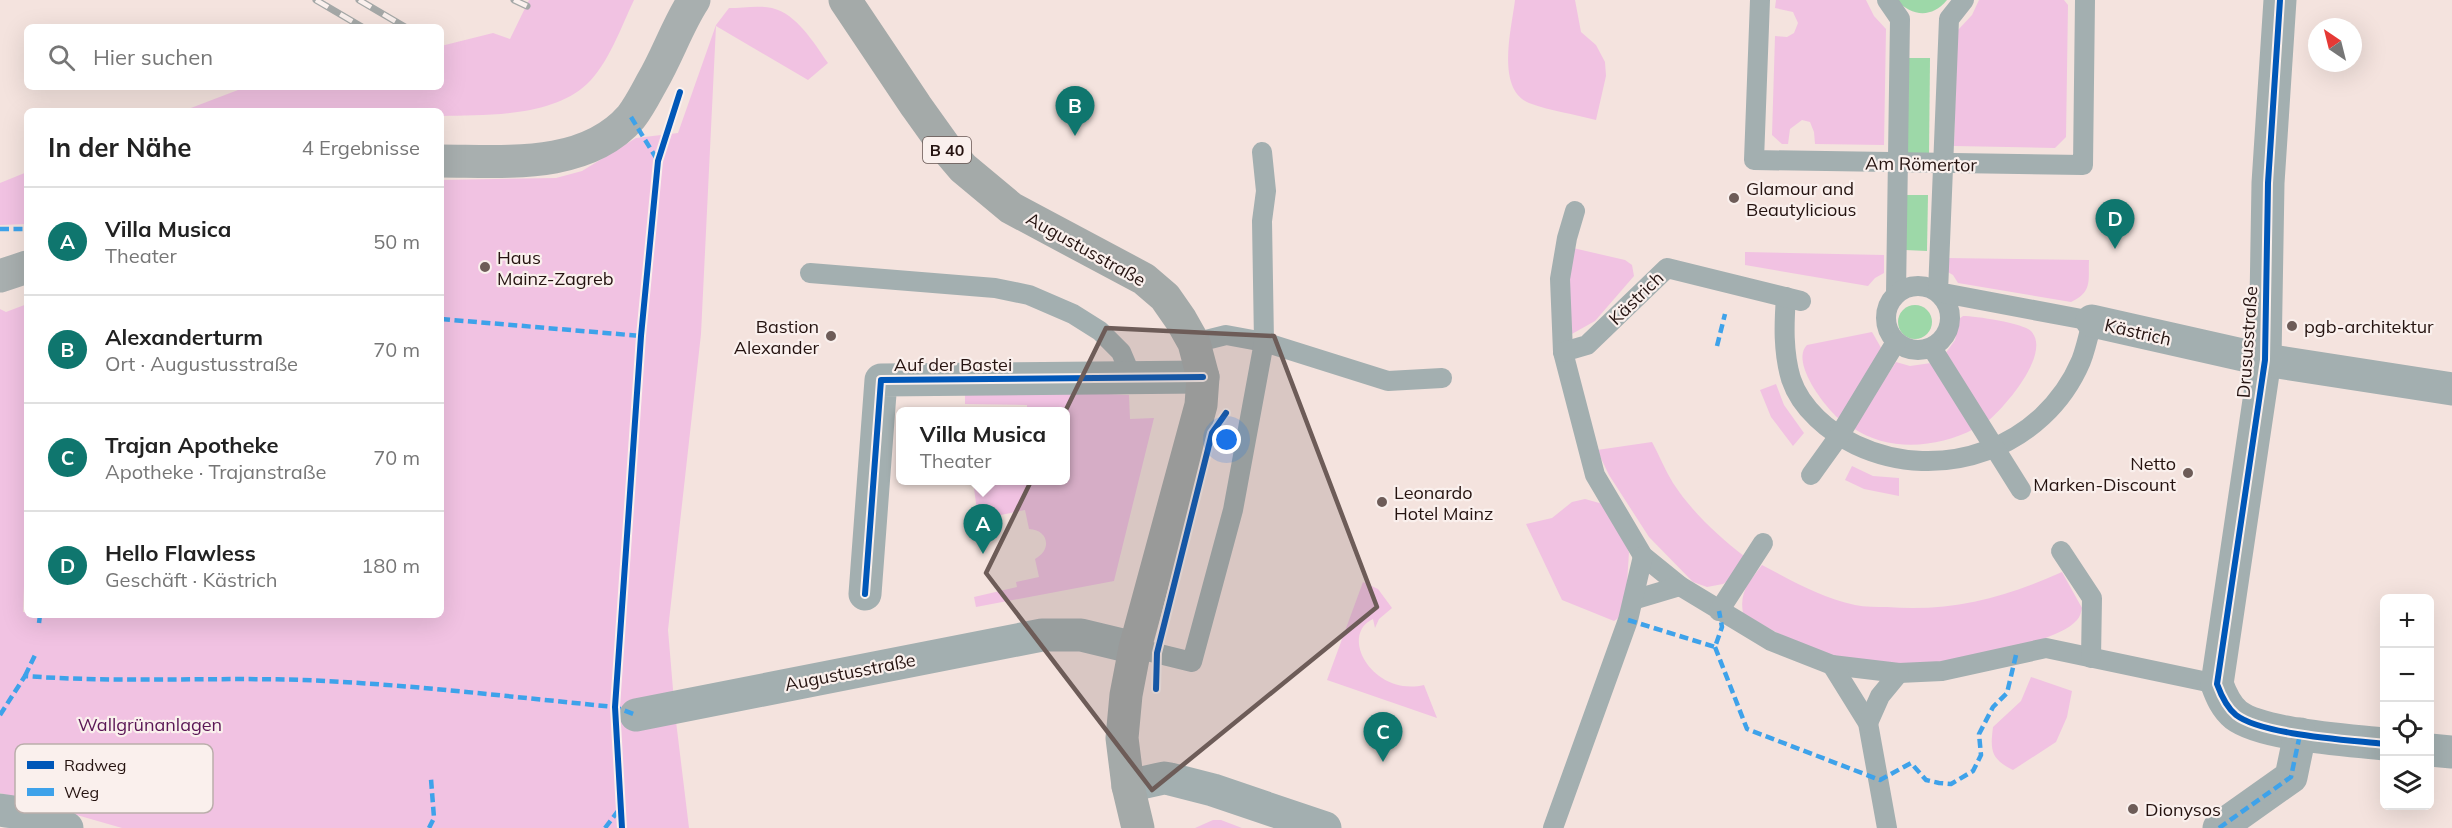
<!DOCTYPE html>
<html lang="de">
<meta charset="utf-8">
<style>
body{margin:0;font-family:Mulish,sans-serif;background:#f6f6f6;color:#222}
.controls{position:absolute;right:18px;bottom:18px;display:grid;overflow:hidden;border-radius:9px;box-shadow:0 6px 24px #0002}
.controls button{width:54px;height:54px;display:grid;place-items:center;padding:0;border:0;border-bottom:2px solid #e0e0e0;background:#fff;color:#222;font:30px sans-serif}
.compass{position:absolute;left:2308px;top:18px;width:54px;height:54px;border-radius:50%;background:#fff;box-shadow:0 6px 24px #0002;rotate:325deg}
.you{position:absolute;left:1227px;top:440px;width:21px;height:21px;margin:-15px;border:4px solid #fff;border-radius:50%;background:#1a73e8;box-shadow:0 0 0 9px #1a73e833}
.badge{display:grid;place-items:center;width:39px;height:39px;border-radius:50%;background:#0f766e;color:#fff;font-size:20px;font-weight:700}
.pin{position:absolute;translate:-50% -50px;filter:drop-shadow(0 2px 3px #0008)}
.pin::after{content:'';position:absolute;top:32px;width:21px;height:18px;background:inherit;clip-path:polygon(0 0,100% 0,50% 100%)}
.popup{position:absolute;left:896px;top:407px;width:174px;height:78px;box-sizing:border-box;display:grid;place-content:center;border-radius:9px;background:#fff;filter:drop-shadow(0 2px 4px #0005);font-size:20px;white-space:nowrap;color:#767676}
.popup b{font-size:22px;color:#222}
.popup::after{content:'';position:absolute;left:50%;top:100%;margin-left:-12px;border:12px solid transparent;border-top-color:#fff}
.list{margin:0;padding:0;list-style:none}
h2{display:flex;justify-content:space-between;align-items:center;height:78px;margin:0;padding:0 24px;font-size:26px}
h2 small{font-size:20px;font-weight:400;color:#767676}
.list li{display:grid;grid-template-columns:39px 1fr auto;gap:18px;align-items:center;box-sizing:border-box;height:108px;padding:0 24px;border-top:2px solid #e0e0e0}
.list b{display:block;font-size:22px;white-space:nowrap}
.list p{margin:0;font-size:20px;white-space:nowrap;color:#767676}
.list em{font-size:20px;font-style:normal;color:#767676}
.icon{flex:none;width:33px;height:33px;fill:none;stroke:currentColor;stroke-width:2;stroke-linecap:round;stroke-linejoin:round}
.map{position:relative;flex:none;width:2452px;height:828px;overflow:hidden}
.search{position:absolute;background:#fff;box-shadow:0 6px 24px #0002;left:24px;top:24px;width:420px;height:66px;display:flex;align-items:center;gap:15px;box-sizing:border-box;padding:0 21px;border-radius:9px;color:#767676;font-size:22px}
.panel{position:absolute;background:#fff;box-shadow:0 6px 24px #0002;left:24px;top:108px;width:420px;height:510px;border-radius:9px}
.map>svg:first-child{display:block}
.green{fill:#f1c2e2}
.water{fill:#9dd8a8}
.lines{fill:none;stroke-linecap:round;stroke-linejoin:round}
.service{stroke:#a3afb0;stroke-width:20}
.minor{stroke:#a3afb0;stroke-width:33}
.secondary{stroke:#a8afaf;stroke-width:33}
.primary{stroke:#a4aaa9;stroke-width:33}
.rail-casing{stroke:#a5a8a7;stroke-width:7}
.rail{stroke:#faf0ed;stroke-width:4.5;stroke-dasharray:14;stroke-linecap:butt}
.quiet{stroke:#3ea2ea;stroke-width:4.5;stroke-dasharray:9 4.5;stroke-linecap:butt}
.cycleway-casing{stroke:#faf0ed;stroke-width:10}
.cycleway{stroke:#0057b8;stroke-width:6}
.marked{fill:#6d5c58;fill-opacity:0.2;stroke:#6d5c58;stroke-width:4.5;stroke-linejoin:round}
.poi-dot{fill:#6d5c58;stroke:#faf0ed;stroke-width:2}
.labels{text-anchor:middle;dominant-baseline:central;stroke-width:4.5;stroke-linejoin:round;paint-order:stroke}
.shield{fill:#faf0ed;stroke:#655552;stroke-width:1.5}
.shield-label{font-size:16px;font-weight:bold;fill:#251310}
.street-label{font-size:18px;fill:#251310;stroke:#faf0ed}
.poi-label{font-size:18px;fill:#251310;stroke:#faf0ed;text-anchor:start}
.park-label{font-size:18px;fill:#5a1655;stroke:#faf0ed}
.key{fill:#faf0ed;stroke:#baaeab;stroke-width:1.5}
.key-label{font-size:16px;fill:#251310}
</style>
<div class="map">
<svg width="2452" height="828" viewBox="0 0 2452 828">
<rect width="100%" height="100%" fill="#f4e3de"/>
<!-- green -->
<g class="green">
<path d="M529,0H634C621,27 609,63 587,84C552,117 486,115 441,116V111H183L238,90L252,87H441V46L493,33L510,39Z"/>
<path d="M1515,0H1575L1581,32L1596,45L1605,62L1606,76L1596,120C1574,114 1550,111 1529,103C1495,89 1512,27 1515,0Z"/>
<path d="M1776,0H1866L1874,16L1886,29L1884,145L1815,144L1814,132L1810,122L1802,120L1790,129L1788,144H1782L1772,135L1775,36L1787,37L1794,33L1798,23L1793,12L1775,8Z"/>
<path d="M1979,0H2064L2068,5L2066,137L2055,148L1954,146L1957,31L1972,15Z"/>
<path d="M729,8C742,8 759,5 772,8C797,14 814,43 828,63L808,80L716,26L701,334L668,630L675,713L689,828H122L0,793V309L6,312L27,304V508L23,612H27V615L124,618L125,615H441V180L556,178L582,171L636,138L678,133L716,25Z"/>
<path d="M27,172V224L0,225V183Z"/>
<path d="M1573,248L1625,260L1632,265L1634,276L1595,321L1570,335L1567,305Z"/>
<path d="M1745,252L1884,255V273L1875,278L1868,286L1745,265Z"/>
<path d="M1947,258L2089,260C2088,280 2093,292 2071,302L1958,283L1953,275L1946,271Z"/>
<path d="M1963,316C1975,316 2023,323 2031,331C2052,353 2005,407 1988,421L1945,354L1955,340L1959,319Z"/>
<path d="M1872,332L1884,353L1839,419C1825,407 1790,362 1807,345Z"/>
<path d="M1896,362L1910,366L1931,363L1974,429C1938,448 1888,452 1853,428Z"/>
<path d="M1776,384L1784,405L1804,433L1793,446L1771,417L1760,390Z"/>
<path d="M965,387L1129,395L1130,419L1154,418L1114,581L976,607L974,597L1017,587L1016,582L1039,577L1035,559C1052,550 1049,530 1029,529L1025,510L991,517L988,508L977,510L973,481L1066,480V412L1027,411V405L965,404Z"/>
<path d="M1652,442C1659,455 1665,470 1673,483C1692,512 1718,536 1744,556L1729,580L1723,584L1707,587L1693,582L1649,537L1609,475L1597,450Z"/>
<path d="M1852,466L1873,476L1899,478V496L1864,489L1845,480Z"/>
<path d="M1585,499L1603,504L1629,552L1627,584L1620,617L1614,621L1562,600L1526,524L1552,518L1572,502Z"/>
<path d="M1762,565C1792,581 1822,598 1855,605C1865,607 1877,607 1887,607C1951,612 2004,598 2062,572L2082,608C2081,612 2080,617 2077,620C2060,641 1975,658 1948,661C1918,664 1876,665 1847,659C1808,651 1776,633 1743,613C1739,591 1750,581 1762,565Z"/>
<path d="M1363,582L1378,589L1392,608L1379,619L1375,628L1373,619C1338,635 1373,697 1424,685L1437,718L1327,680Z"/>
<path d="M2031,677L2072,691L2067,717L2056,742L2013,770C1991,759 1990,751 1993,727L2021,701Z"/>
<path d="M1213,820H1221L1242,828H1195Z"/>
</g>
<!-- water -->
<g class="water">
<path d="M1896,0H1947C1931,19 1912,16 1896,0Z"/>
<path d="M1909,58H1930L1929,155L1907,154Z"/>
<path d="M1906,195H1928L1927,251L1905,250Z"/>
<circle cx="1915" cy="322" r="17"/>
</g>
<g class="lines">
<!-- service -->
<g class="service">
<path d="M1760,0L1754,160L2083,165L2085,0"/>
<path d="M1887,0L1900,19L1896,294"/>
<path d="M1575,211L1567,238L1560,279L1563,352L1595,475L1643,556L1680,586L1771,641L1832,665L1899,673L1942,671L2046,648L2217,684"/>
<path d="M810,273L995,288L1029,295L1073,314L1100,331L1121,352L1132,378"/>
<circle cx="1918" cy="318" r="32"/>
<path d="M1786,297C1784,324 1783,352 1791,379C1801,409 1829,432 1856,445C1941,485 2044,448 2081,361C2086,348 2089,334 2092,321L1938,292L1949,19L1964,0"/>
<path d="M1194,343L1226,335L1264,342L1388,381L1442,378"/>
<path d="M1932,348L2021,490"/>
<path d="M1563,352L1587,345L1667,268L1801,301"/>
<path d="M1811,475L1839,436L1896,342"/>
<path d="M2061,551L2092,598L2091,658"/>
<path d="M1633,600L1680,586"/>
<path d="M1719,611L1763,543"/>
<path d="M1135,648L1192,662L1233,510L1264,342L1262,221L1266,191L1262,152"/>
<path d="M1832,665L1868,723L1887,828"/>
<path d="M1868,723L1880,696L1899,673"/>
<path d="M1553,828L1628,620L1643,556"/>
</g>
<!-- minor -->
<g class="minor">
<path d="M2280,0L2268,183L2265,360L2217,684C2221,695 2226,707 2236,715C2262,735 2350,740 2384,744"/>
<path d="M2092,321L2265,360L2452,389"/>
<path d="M865,594L881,380L1203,377"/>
<path d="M636,715L1042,635H1081L1135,648"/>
<path d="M2430,750L2452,752"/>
<path d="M1128,786L1164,778L1170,779L1213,790L1325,828"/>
<path d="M0,810C23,813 46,817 67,828"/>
<path d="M2219,828L2291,777L2300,734"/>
</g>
<!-- secondary -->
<g class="secondary">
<path d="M441,161C503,161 585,170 631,117C639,107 646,93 652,82C668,55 677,26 694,0"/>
<path d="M0,276L27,267"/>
</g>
<!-- primary -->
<path class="primary" d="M845,0L916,106L946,148L963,168L1011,208L1144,279L1165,297L1181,320L1194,343L1203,377L1201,405L1135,648L1126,695L1122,738L1128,786L1138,828"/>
<defs>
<g id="rail">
<path d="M316,0L362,27"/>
<path d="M359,0L405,27"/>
<path d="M514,0L527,6"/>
</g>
</defs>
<!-- rail casing -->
<use href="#rail" class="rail-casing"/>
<!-- rail -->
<use href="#rail" class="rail"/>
<!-- quiet -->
<g class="quiet">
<path d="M631,117L658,161"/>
<path d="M0,229H27"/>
<path d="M441,319L641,336"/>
<path d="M1717,346L1725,314"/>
<path d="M1628,620L1715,647L1722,627L1719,611"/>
<path d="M39,623L40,615"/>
<path d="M1715,647L1747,729L1880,780L1911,763L1926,780L1939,783L1951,784L1973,771L1981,755L1979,734L1993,707L2007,693L2016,655"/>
<path d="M25,676L36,653"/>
<path d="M0,715L25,676C118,683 210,677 303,680C407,684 511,697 615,707L636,715"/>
<path d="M429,828L434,818L431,779"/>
<path d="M605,828L621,807"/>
<path d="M2219,828L2291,777L2300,734"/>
</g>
<defs>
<g id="cycleway">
<path d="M2280,0L2268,183L2265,360L2217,684C2221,695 2226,707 2236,715C2262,735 2350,740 2384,744"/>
<path d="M865,594L881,380L1203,377"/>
<path d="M1156,689L1157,653L1212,433L1226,413"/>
<path d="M622,828L615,707L641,336L658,161L680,92"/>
</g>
</defs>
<!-- cycleway casing -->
<use href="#cycleway" class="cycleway-casing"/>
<!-- cycleway -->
<use href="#cycleway" class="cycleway"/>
</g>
<!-- marked area -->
<path class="marked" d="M1106,328L1274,336L1377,607L1152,790L986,573Z"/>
<!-- markers -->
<g class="poi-dot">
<circle cx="1734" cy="198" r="6"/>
<circle cx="485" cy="267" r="6"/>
<circle cx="2292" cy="326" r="6"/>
<circle cx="831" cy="336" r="6"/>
<circle cx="2188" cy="473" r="6"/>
<circle cx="1382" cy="502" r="6"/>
<circle cx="2133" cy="809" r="6"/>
</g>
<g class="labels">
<!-- shield labels -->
<rect class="shield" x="923" y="137" width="48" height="26" rx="4.5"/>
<g class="shield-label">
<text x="947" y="150">B 40</text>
</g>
<!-- street labels -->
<g class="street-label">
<text transform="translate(1921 164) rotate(1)">Am Römertor</text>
<text transform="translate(1086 249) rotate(29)">Augustusstraße</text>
<text transform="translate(1636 298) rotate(-44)">Kästrich</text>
<text transform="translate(2138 332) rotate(13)">Kästrich</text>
<text transform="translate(2247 342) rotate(-86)">Drususstraße</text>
<text x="953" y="364">Auf der Bastei</text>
<text transform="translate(850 672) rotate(-11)">Augustusstraße</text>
</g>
<!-- poi labels -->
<g class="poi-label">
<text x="1746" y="188">Glamour and<tspan x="1746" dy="21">Beautylicious</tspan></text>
<text x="497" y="257">Haus<tspan x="497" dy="21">Mainz-Zagreb</tspan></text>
<text x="819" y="326" text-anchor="end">Bastion<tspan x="819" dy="21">Alexander</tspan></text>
<text x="2304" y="326">pgb-architektur</text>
<text x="2176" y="463" text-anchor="end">Netto<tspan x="2176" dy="21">Marken-Discount</tspan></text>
<text x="1394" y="492">Leonardo<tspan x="1394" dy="21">Hotel Mainz</tspan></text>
<text x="2145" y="809">Dionysos</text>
</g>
<!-- park labels -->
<g class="park-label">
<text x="150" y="724">Wallgrünanlagen</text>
</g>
</g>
<!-- legend -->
<rect x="15" y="744" width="198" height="69" rx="9" class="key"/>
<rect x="27" y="761" width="27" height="8" fill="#0057b8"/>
<rect x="27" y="788" width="27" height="8" fill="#3ea2ea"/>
<g class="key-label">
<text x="64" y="771">Radweg</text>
<text x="64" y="798">Weg</text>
</g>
</svg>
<div class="controls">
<button>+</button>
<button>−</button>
<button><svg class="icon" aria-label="locate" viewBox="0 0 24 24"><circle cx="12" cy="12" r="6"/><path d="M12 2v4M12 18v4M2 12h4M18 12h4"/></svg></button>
<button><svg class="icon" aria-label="layers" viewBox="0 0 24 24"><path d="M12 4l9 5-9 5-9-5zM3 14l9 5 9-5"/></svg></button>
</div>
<svg class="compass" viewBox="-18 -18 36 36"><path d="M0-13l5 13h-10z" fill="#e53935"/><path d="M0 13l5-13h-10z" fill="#767676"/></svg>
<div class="you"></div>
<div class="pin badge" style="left:983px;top:554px">A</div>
<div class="popup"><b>Villa Musica</b>Theater</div>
<div class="pin badge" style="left:1075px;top:136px">B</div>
<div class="pin badge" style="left:1383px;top:762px">C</div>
<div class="pin badge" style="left:2115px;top:249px">D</div>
<div class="search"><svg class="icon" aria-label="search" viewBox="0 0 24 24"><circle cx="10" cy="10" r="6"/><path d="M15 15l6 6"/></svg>Hier suchen</div>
<section class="panel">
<h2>In der Nähe<small>4 Ergebnisse</small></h2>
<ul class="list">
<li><span class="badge">A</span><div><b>Villa Musica</b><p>Theater</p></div><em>50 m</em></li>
<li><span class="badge">B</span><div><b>Alexanderturm</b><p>Ort · Augustusstraße</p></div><em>70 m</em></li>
<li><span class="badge">C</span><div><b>Trajan Apotheke</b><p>Apotheke · Trajanstraße</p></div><em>70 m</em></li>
<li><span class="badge">D</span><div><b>Hello Flawless</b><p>Geschäft · Kästrich</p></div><em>180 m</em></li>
</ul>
</section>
</div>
